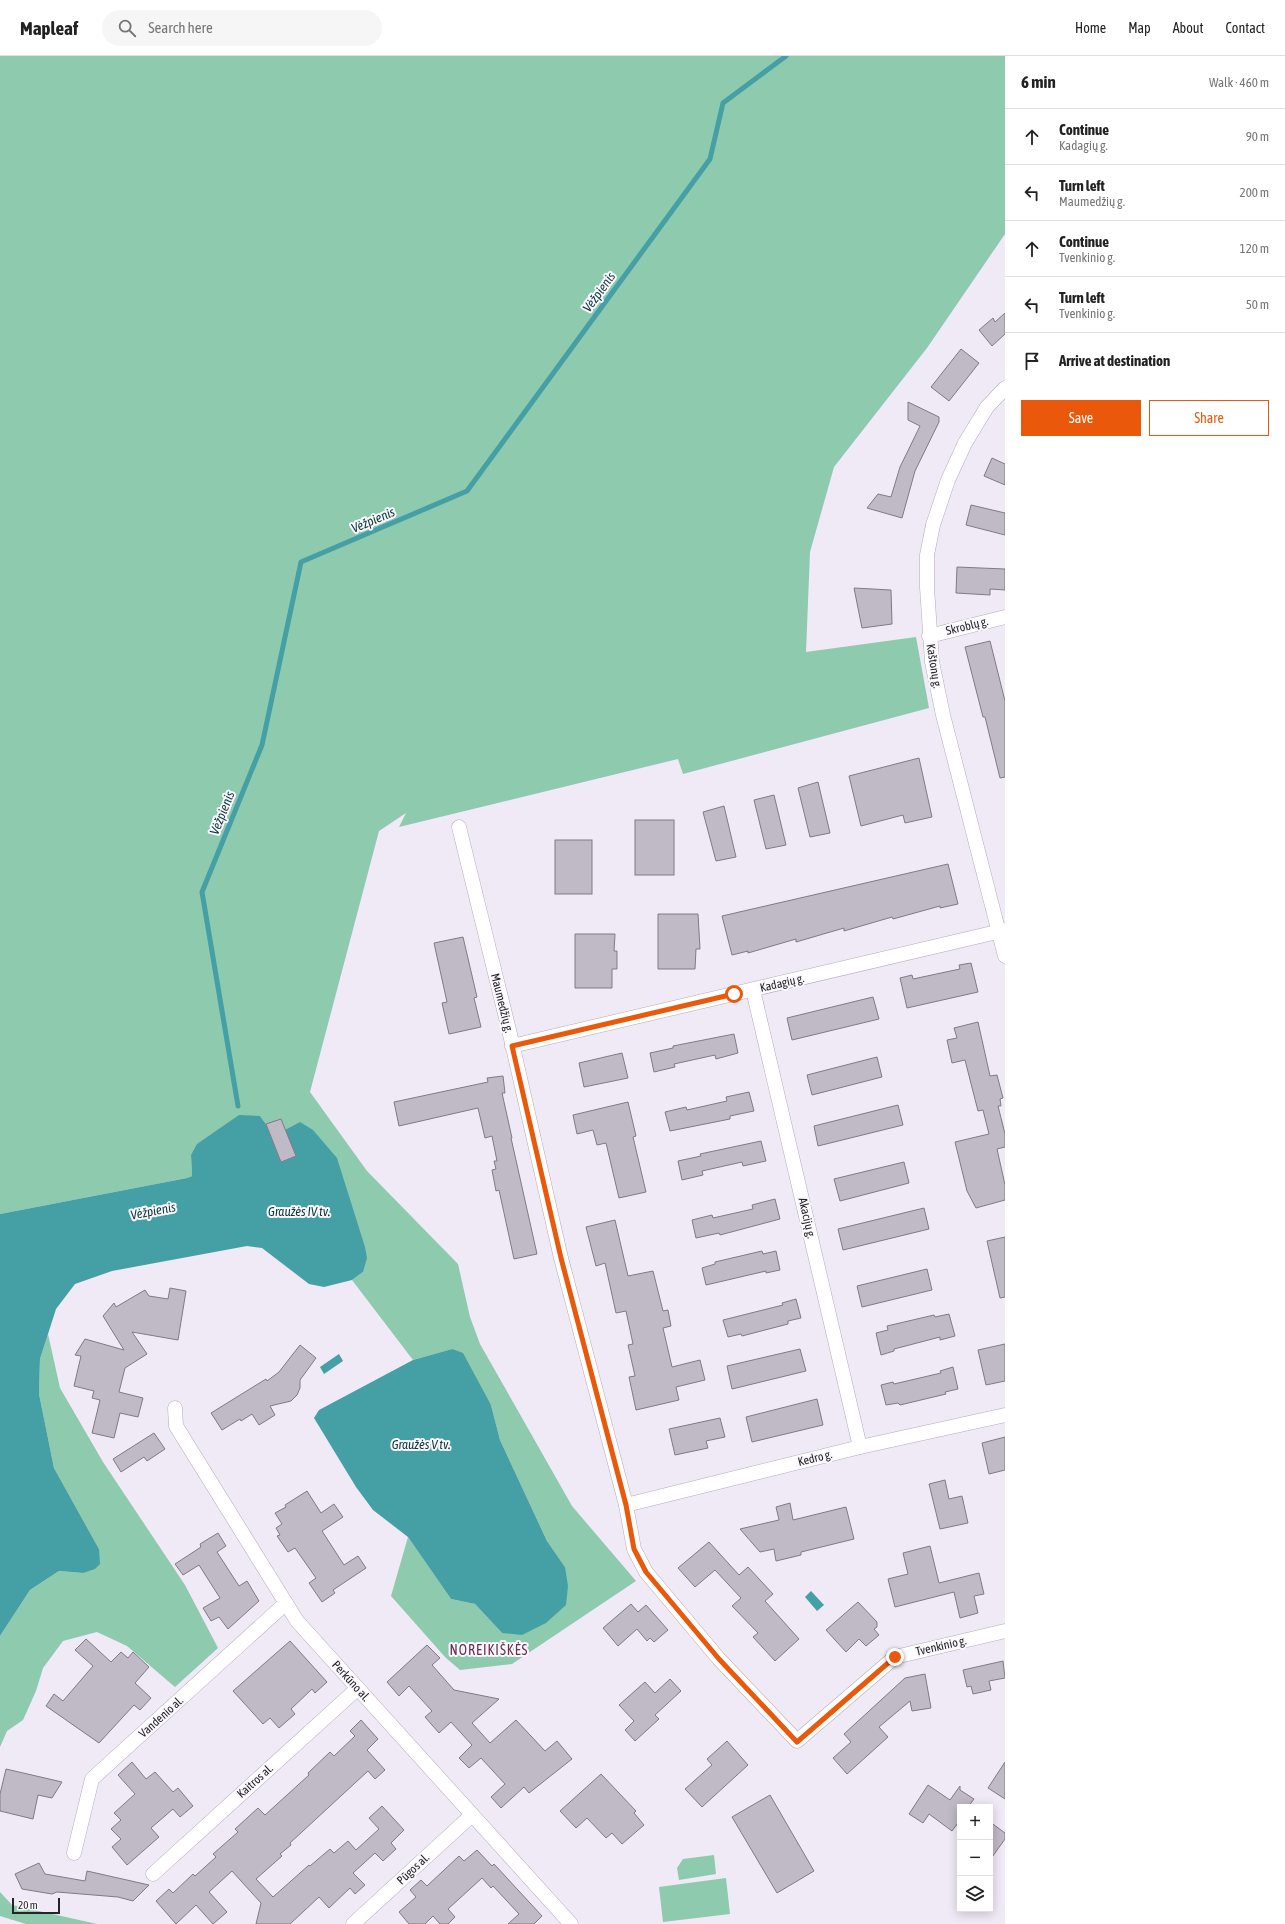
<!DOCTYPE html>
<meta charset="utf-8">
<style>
body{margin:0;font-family:"Asap Condensed",sans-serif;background:#f6f6f6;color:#222}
.controls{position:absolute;right:12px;bottom:12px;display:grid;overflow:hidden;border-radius:0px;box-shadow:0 2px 10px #0003}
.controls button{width:36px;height:36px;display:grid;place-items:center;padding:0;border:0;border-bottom:1px solid #e0e0e0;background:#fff;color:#222;font:20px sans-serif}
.scale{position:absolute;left:12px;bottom:10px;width:48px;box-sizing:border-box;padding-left:4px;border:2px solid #262328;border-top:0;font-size:11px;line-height:14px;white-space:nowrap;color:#262328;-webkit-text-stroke:3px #fbf8fd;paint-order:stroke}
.stop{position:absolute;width:12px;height:12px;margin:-9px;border:3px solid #ea580c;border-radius:50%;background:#fff}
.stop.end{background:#ea580c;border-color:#fff;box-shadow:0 1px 4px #0008}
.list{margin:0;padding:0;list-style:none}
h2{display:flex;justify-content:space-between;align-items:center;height:52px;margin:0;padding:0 16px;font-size:17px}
h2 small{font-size:13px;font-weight:400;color:#767676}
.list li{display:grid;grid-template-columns:26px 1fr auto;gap:12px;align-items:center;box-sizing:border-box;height:56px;padding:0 16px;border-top:1px solid #e0e0e0}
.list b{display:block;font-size:15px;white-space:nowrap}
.list p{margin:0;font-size:13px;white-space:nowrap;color:#767676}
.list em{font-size:13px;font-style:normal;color:#767676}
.actions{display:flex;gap:8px;padding:12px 16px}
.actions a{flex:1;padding:9px 0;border:1px solid #ea580c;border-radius:0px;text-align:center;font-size:14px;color:#ea580c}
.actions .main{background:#ea580c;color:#fff}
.icon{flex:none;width:22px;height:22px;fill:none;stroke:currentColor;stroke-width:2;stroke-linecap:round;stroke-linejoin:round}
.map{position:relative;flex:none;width:1005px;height:1868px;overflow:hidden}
header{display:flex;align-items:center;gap:24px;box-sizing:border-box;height:56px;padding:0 20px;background:#fff;border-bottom:1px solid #e0e0e0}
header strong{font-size:19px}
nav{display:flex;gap:22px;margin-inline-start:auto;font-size:14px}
.search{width:280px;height:36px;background:#f6f6f6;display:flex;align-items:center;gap:10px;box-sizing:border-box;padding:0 14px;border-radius:22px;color:#767676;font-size:15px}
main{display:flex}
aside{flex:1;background:#fff}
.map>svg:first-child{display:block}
.green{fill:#8ecaad}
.water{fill:#45a0a6}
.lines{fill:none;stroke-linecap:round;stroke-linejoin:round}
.stream{stroke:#45a0a6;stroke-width:5}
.building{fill:#c0b9c6;stroke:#807a86}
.minor-casing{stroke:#b3acb9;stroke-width:15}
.minor{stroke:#fff;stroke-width:14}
.route{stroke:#ea580c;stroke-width:5}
.labels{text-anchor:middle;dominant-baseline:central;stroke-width:4;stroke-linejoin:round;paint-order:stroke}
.street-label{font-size:12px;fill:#262328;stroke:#fbf8fd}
.water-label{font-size:13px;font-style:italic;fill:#0c383b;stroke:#fbf8fd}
.quarter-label{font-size:14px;letter-spacing:1px;fill:#6a2c4f;stroke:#fbf8fd}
</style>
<header>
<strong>Mapleaf</strong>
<div class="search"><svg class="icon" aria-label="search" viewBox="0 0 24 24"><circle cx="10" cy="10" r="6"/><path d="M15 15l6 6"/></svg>Search here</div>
<nav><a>Home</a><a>Map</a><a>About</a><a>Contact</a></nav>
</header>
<main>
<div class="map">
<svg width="1005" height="1868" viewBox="0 0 1005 1868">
<rect width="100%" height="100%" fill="#f0e9f6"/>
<!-- green -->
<g class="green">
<path d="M0,0H1005V178L927,292L834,411L810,496L806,596L916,581L929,652L683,718L678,703L399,771L406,757L379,775L310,1036L367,1115L458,1208L470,1261L480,1288L572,1450L636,1525L512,1608L460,1614L445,1601L391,1540L408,1481L451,1543L475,1548L502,1577L565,1511L547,1485L500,1384L491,1349L452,1293L413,1304L352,1224L363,1216L296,1100L281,1106L266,1068L260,1060L191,1099L192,1120L187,1122L0,1158Z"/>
<path d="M48,1278L60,1332L103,1406L185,1529L218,1592L175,1631L127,1590L97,1576L63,1585L43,1612L36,1635L23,1664L7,1675L0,1691V1580L30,1534L59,1515L83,1517L99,1493L54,1412L39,1338L40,1303Z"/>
<path d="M714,1799L716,1818L679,1824L677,1812L683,1803Z"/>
<path d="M726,1822L730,1858L663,1866L659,1831Z"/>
<path d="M0,1836L12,1849L97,1868H26L0,1860Z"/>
</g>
<!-- water -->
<g class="water">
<path d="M239,1059L260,1060L266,1068L281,1106L296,1100L285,1074L300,1066L313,1074L337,1102L365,1191L367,1202L363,1216L352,1224L324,1231L309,1228L262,1192L247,1190L112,1215L75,1228L56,1253L40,1303L39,1338L54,1412L99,1493L100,1508L95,1513L83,1517L59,1515L30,1534L0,1580V1158L187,1122L192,1120L191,1099L197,1088Z"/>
<path d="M452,1293L463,1297L491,1349L500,1384L547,1485L565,1511L568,1530L566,1549L546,1567L522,1579L502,1577L475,1548L451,1543L408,1481L373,1454L356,1431L314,1362L319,1354L413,1304Z"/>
<path d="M339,1298L343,1305L324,1318L320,1311Z"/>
<path d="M811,1535L824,1549L817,1555L805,1541Z"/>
</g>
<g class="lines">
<!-- stream -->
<path class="stream" d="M238,1050L202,836L262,689L301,506L467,435L710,103L723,47L786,0"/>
</g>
<!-- building -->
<g class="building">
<path d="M1005,257V278L992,290L979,274L993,262L995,266Z"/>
<path d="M961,293L979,307L949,345L931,331Z"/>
<path d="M908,346L939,361V366L915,415L902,462L867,452L878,438L891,441L900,411L920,370L908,364Z"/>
<path d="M992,402L1005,408V429L984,420Z"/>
<path d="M971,449L1005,457V479L966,469Z"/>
<path d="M957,511L1005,513V534L990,533V539L956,537Z"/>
<path d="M854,532L891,534L892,568L862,572Z"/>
<path d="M990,585L1005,645V721L1000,722L985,661H983L965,591Z"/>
<path d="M919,702L932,761L905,767L903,759L861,770L849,720Z"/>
<path d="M818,726L830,777L810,781L798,732Z"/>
<path d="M774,739L786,789L766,793L754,744Z"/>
<path d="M724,750L736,801L716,805L703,756Z"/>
<rect x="635" y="764" width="39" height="55"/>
<rect x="555" y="784" width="37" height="54"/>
<path d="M948,808L958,848L940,852V850L893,863L892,861L844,875V872L796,886V883L748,897V895L732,899L722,860Z"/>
<path d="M658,858H698L700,893H696L695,913H658Z"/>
<path d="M575,878H615L614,895H617V913H612V932H575Z"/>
<path d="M463,881L477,941L474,942L481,971L449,978L442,947L447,946L434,887Z"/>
<path d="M971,907L978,936L907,952L900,922L912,919L913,923L960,913L959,909Z"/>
<path d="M873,941L879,963L792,984L787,962Z"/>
<path d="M978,966L990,1020L997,1019L1003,1042L1000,1043L1001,1050H998L1005,1078V1091L997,1093L1005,1129V1144L976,1152L967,1135L955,1086L989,1078L983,1054L978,1055L965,1004L952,1007L947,984L957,982L954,972Z"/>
<path d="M734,978L738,997L716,1003L715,999L674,1008L675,1011L654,1016L650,997L673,992V990Z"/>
<path d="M622,997L628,1022L584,1031L579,1007Z"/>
<path d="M877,1001L882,1021L812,1039L807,1019Z"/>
<path d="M503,1020L505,1037H502L512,1082H511L537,1198L514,1203L499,1134L496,1135L492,1114L496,1113L494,1105H497L492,1080L485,1082L478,1052L399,1070L394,1046L488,1026L487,1022Z"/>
<path d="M749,1036L754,1055L730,1060V1063L670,1075L665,1056L686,1051L687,1054L727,1045L726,1041Z"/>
<path d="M628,1046L636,1080L633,1081L646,1136L619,1142L606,1087L597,1089L593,1074L577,1078L573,1059Z"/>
<path d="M898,1049L903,1069L818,1090L814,1070Z"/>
<path d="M281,1063L296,1100L281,1106L266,1068Z"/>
<path d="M761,1085L766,1105L743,1110L742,1106L702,1115L703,1119L682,1124L678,1105L701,1100L700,1098Z"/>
<path d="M904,1106L909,1127L840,1145L834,1123Z"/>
<path d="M775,1143L780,1163L720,1179L719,1177L696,1182L692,1164L712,1159L713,1162L753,1153L752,1149Z"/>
<path d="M924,1152L929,1173L843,1194L838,1173Z"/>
<path d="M615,1164L628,1220L653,1215L663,1255L668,1254L671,1270L663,1272L672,1311L700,1304L705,1324L676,1331L679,1344L636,1354L629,1321L635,1320L628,1289L633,1288L626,1255L616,1257L605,1207L596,1210L586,1171Z"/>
<path d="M1005,1181V1241L1000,1242L987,1185Z"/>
<path d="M762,1195L763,1198L776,1195L780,1214L766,1217V1215L706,1229L702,1212L715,1208V1206Z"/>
<path d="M927,1213L932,1234L862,1251L857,1230Z"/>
<path d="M170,1232L186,1235L178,1284L132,1276L147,1298L125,1312L119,1336L143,1342L138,1361L120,1357L114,1382L92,1377L100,1344L92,1342L94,1335L74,1330L81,1300L75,1299L85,1283L124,1294L103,1260L114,1247L116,1251L145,1234L149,1240L168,1243Z"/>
<path d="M796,1243L801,1262L788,1265V1268L742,1280L741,1278L728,1281L723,1264L783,1249L782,1247Z"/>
<path d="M949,1258L955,1280L940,1284V1281L894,1293V1295L881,1299L876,1277L888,1274L887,1270L934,1259L935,1261Z"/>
<path d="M1005,1288V1325L986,1329L978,1294Z"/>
<path d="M300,1289L316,1302L300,1324V1332L297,1339L291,1345L270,1350L275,1359L259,1369L252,1358L241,1365L240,1363L222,1374L211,1357L266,1323L267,1325L279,1316Z"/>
<path d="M800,1293L806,1315L732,1333L727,1310Z"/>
<path d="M953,1311L958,1333L945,1336L946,1338L900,1349L898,1347L886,1349L881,1329L893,1326L894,1328L941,1317L940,1315Z"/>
<path d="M817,1343L823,1369L752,1386L746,1361Z"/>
<path d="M720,1362L725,1381L706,1385L708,1392L675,1399L669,1373Z"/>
<path d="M154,1377L165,1393L147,1405L144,1401L121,1416L113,1403Z"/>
<path d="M1005,1381V1414L989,1418L982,1387Z"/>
<path d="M945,1424L949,1443L962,1440L968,1467L940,1473L929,1428Z"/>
<path d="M307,1435L321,1457L334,1448L343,1461L322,1475L344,1509L358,1500L366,1512L333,1534L335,1537L322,1546L309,1527L316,1522L295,1492L288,1496L277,1480L280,1479L276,1472L282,1468L275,1457L286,1451L285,1449Z"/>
<path d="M790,1447L793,1464L846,1451L854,1483L801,1496V1499L776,1505L774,1493L760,1496L740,1473L779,1464L776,1451Z"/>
<path d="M218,1477L226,1490L217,1496L239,1530L247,1525L259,1545L228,1573L219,1561L211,1565L203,1552L220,1542L199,1509L183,1519L175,1508L201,1491L200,1488Z"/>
<path d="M709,1486L739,1519L748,1511L773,1538L765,1545L799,1583L775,1605L753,1581L758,1577L732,1550L741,1542L715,1514L695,1531L678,1512Z"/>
<path d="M930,1490L939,1527L979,1517L984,1538L974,1540L978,1557L960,1562L954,1536L895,1551L888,1523L908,1518L903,1497Z"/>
<path d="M858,1546L877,1566V1571L874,1573L879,1579L866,1590L859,1583L846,1596L826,1574Z"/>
<path d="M631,1548L638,1556L646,1549L668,1574L654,1586L650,1582L647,1585L637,1573L618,1590L603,1572Z"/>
<path d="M86,1583L111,1606L121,1596L128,1602L133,1596L149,1611L135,1627L151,1642L140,1654L134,1649L99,1687L46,1650L54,1638L63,1645L93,1610L75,1594Z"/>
<path d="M290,1585L327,1626L315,1637L312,1633L291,1653L295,1658L279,1672L270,1662L263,1668L233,1635Z"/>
<path d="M427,1589L440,1602L432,1609L454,1634L499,1643L472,1667L490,1687L516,1664L545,1695L557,1685L572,1703L529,1737L524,1731L501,1752L491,1741L505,1728L481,1702L469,1712L459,1702L472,1689L451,1666L439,1677L425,1661L432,1655L409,1630L399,1640L387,1626Z"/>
<path d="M1003,1605L1005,1622L989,1625L991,1634L973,1638L971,1630L967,1631L963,1614Z"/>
<path d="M925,1618L931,1652L912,1655L910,1645L879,1671L888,1681L847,1718L833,1702L851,1686L844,1678L905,1622Z"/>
<path d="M670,1623L681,1635L655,1659L659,1663L635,1685L625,1674L634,1665L619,1649L645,1626L655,1637Z"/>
<path d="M361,1664L378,1683L367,1694L385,1714L375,1723L368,1715L290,1787L291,1789L280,1798L282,1800L256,1823L273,1841L309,1809L310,1810L330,1793L334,1797L348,1785L356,1794L379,1773L369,1762L382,1750L404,1774L391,1787L396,1793L383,1805L375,1797L353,1817L365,1829L355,1838L350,1832L329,1852L319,1841L290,1868H256L261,1847L232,1815L209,1836L227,1856L213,1868L196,1849L176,1868L156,1845L169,1833L173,1837L193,1818L195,1820L216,1801L213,1798L238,1776L235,1773L258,1752L265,1759L309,1719L308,1717L330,1696L334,1700L355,1680L350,1675Z"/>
<path d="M727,1685L748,1709L702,1751L685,1733L712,1709L707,1703Z"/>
<path d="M132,1706L146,1723L155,1716L173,1736L178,1732L193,1750L180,1761L173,1753L151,1772L159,1781L127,1809L112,1791L121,1783L111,1773L121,1764L114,1757L135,1738L118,1719Z"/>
<path d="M1005,1706V1743L988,1732Z"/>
<path d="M6,1713L62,1726L52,1742L38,1739L33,1763L0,1755V1738Z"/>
<path d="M601,1718L636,1755L634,1757L644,1769L622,1788L612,1777L606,1782L587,1762L576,1772L560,1755Z"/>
<path d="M928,1729L950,1744L960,1730V1734L974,1743L968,1751H960V1764L952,1775L929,1758L923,1767L909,1758Z"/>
<path d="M770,1739L814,1815L777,1837L732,1761Z"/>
<path d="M990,1766L1005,1777V1783L990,1804Z"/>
<path d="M477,1794L492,1810L494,1808L542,1860L534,1868H508L519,1858L493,1830L491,1832L482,1822L448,1853L455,1861L448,1868H440L433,1860L425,1868H409L399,1856L416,1841L410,1834L421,1824L427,1830L459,1800L464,1805Z"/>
<path d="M39,1807L45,1818L85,1825L87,1815L149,1829L133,1845L118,1841L57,1836L52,1838L22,1833L15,1818Z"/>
</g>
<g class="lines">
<defs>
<g id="minor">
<path d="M1005,332L987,351L965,387L948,424L933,469L927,499V531L932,606L943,659L1005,900"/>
<path d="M929,580L1005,561"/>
<path d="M459,771L509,974L561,1202L626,1449L634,1493L646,1516L719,1603L797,1685L895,1601L1005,1575"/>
<path d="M753,934L860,1391"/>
<path d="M512,990L1005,874"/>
<path d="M175,1352L176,1370L297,1565L571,1868"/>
<path d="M626,1449L860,1391L1005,1359"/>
<path d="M74,1797L92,1723L286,1547"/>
<path d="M153,1818L358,1632"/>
<path d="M353,1868L472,1759"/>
</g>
</defs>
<!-- minor casing -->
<use href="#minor" class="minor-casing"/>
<!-- minor -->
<use href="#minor" class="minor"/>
</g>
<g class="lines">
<!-- route -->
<path class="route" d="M734,938L512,990L561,1202L626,1449L634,1493L646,1516L719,1603L797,1686L895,1601"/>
</g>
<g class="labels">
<!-- street labels -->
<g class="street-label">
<text transform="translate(967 570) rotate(-14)">Skroblų g.</text>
<text transform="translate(934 610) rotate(81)">Kaštonų g.</text>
<text transform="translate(782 927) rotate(-13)">Kadagių g.</text>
<text transform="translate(502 947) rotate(76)">Maumedžių g.</text>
<text transform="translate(807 1162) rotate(77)">Akacijų g.</text>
<text transform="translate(815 1402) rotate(-14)">Kedro g.</text>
<text transform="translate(941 1590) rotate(-13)">Tvenkinio g.</text>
<text transform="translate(351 1625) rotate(48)">Perkūno al.</text>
<text transform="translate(161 1661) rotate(-42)">Vandenio al.</text>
<text transform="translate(255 1725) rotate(-42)">Kaitros al.</text>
<text transform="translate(413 1813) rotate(-43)">Pūgos al.</text>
</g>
<!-- water labels -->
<g class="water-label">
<text transform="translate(599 236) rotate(-54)">Vėžpienis</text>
<text transform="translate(373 464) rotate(-23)">Vėžpienis</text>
<text transform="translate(222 757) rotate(-68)">Vėžpienis</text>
<text transform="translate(153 1155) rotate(-11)">Vėžpienis</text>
<text x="299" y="1155">Graužės IV tv.</text>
<text x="421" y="1388">Graužės V tv.</text>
</g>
<!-- quarter labels -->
<g class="quarter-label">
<text x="489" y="1594">NOREIKIŠKĖS</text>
</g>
</g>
</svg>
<div class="controls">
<button>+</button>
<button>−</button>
<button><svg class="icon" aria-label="layers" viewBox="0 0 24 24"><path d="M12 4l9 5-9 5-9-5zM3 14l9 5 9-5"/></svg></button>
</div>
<div class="scale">20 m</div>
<div class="stop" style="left:734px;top:938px"></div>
<div class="stop end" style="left:895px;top:1601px"></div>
</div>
<aside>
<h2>6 min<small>Walk · 460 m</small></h2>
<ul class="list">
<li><svg class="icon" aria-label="ahead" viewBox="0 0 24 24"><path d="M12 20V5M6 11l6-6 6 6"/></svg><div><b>Continue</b><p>Kadagių g.</p></div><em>90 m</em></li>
<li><svg class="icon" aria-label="left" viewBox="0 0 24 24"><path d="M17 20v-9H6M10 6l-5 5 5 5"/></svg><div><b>Turn left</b><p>Maumedžių g.</p></div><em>200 m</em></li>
<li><svg class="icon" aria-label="ahead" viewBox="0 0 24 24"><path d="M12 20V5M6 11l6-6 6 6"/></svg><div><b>Continue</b><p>Tvenkinio g.</p></div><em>120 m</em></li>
<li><svg class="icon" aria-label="left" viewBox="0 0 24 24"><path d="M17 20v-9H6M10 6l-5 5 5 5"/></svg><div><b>Turn left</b><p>Tvenkinio g.</p></div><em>50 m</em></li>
<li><svg class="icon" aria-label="arrive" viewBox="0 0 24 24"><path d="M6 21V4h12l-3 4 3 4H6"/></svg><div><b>Arrive at destination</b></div></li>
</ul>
<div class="actions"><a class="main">Save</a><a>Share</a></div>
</aside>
</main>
